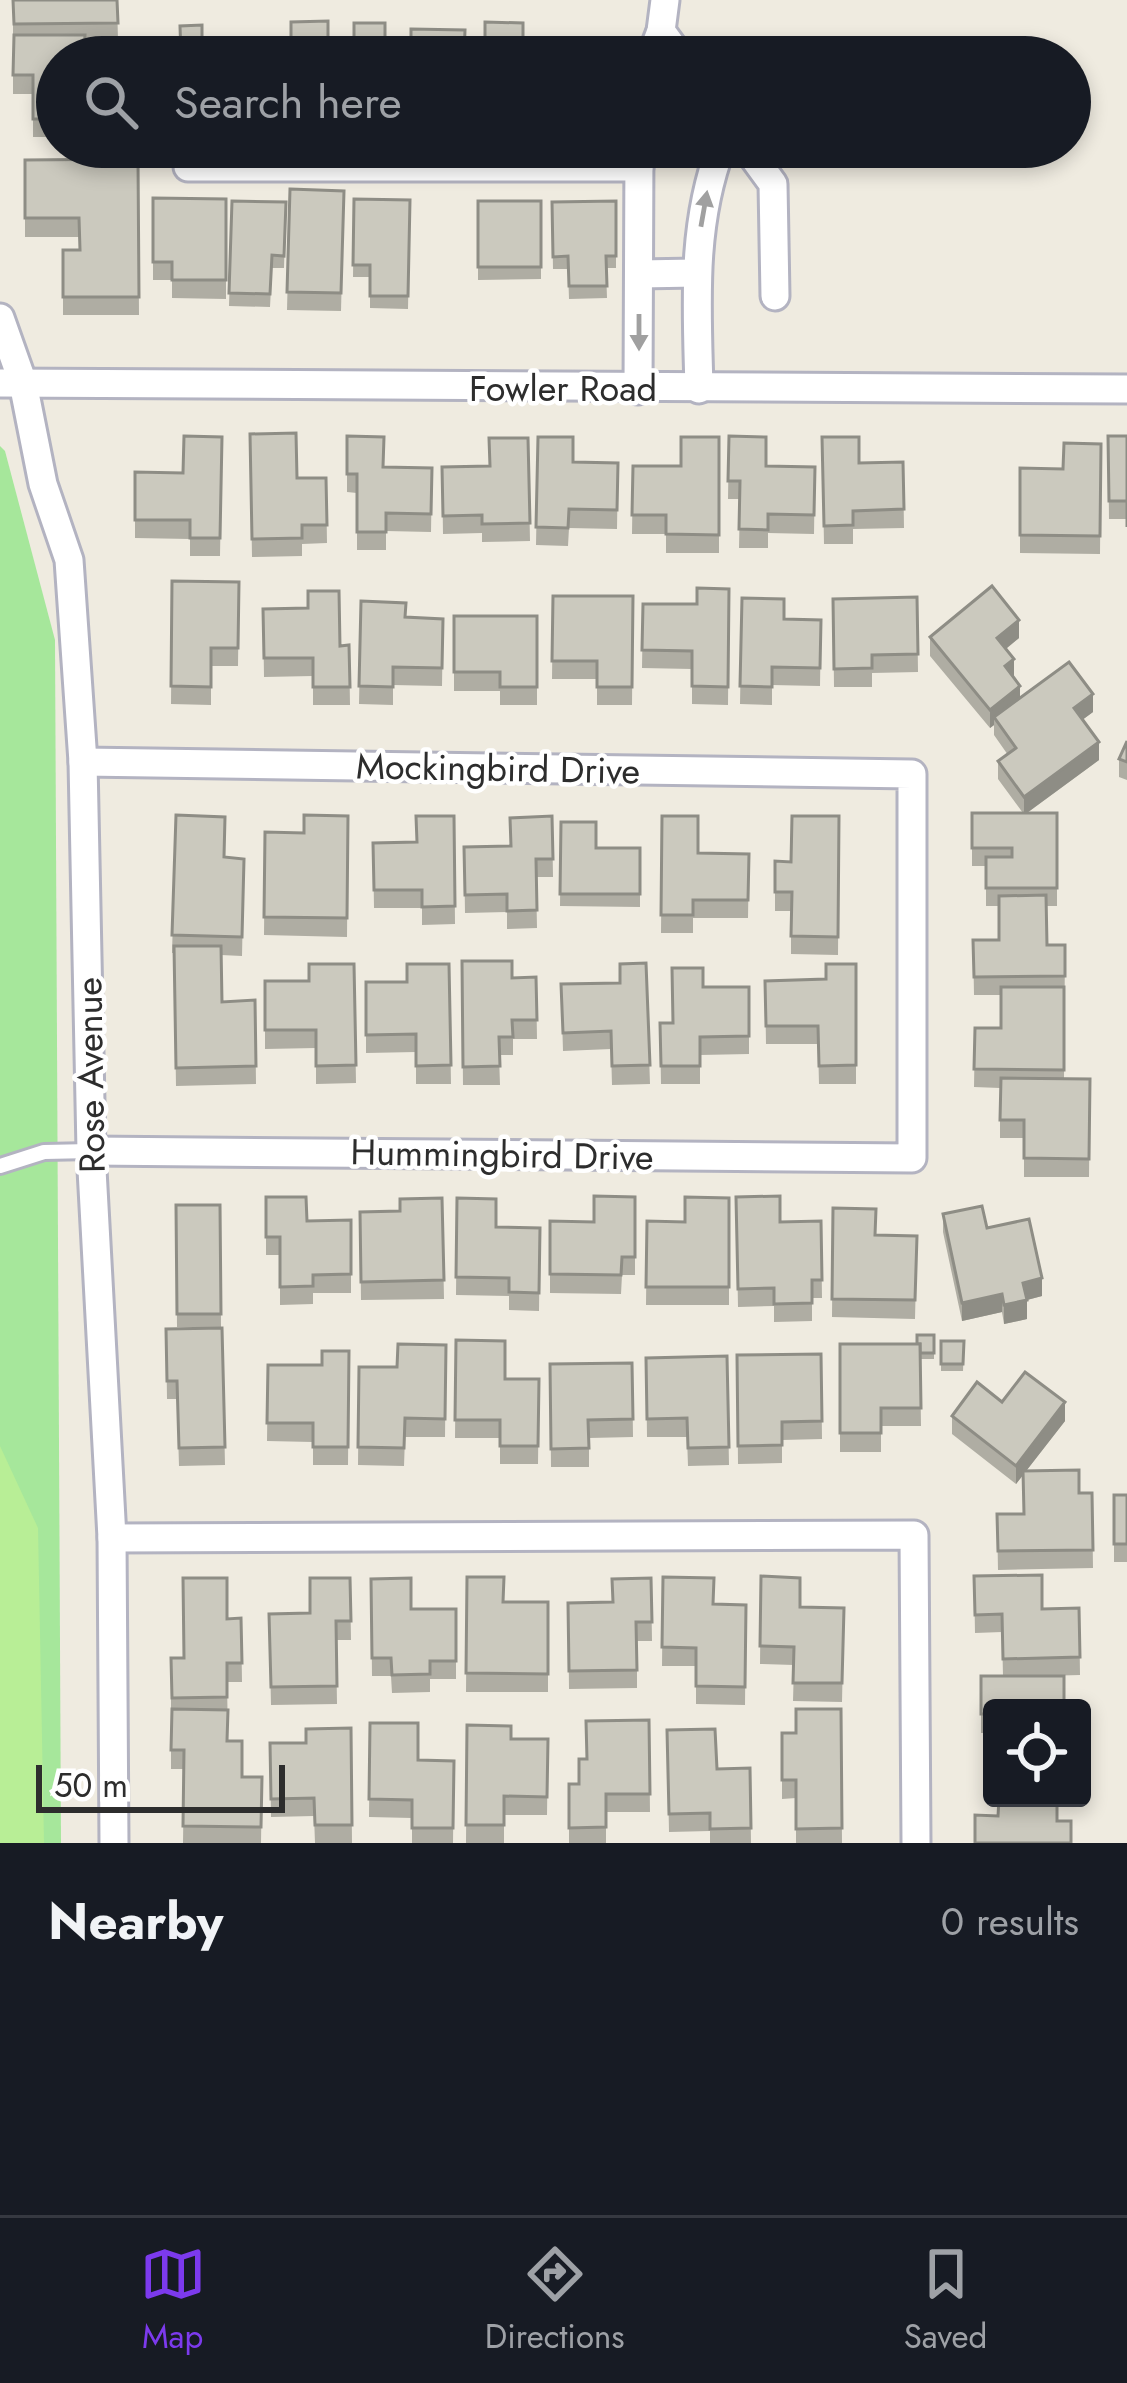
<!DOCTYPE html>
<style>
body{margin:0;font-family:Jost,sans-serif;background:#20242c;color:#f1f3f6}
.controls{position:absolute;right:36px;bottom:36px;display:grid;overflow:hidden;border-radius:12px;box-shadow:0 6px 18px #0003}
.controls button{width:108px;height:108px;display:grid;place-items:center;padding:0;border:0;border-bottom:3px solid #363941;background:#171b24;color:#f1f3f6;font:60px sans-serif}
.scale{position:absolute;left:36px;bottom:30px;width:249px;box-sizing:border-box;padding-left:12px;border:6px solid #2d2d2d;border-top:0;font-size:33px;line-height:42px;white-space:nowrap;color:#2d2d2d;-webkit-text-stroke:9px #fff;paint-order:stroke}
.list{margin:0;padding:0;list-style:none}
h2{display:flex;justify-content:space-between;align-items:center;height:156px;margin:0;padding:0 48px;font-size:51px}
h2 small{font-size:39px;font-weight:400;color:#9ea1a6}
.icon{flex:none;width:66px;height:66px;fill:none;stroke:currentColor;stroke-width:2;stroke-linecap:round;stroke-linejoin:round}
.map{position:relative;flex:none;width:1127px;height:1843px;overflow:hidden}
.search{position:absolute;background:#171b24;box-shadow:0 6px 18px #0003;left:36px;right:36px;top:36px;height:132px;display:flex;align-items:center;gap:30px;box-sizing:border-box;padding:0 42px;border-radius:66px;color:#9ea1a6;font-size:45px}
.sheet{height:372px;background:#171b24}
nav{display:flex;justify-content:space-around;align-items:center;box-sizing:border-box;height:168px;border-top:3px solid #363941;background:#171b24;font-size:33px;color:#9ea1a6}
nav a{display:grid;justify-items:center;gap:6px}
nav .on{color:#7c3aed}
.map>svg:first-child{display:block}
.green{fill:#a6e79b}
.pitch{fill:#b8ee96}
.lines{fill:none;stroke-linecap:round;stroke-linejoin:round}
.lane-casing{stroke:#b3b3c1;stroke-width:20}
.street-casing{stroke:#b3b3c1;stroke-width:33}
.lane{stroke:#fff;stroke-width:14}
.street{stroke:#fff;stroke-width:27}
.wall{fill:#afada3}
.shaded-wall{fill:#8e8d85}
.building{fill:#cbc9be;stroke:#8e8d85;stroke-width:3}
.oneway{fill:#a0a0a0}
.labels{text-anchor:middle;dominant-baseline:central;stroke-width:9;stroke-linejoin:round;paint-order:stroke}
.street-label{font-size:36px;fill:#2d2d2d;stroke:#fff}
</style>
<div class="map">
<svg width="1127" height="1843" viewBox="0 0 1127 1843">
<rect width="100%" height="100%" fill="#efebe0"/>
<!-- green -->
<path class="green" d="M0,446L5,451L55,640L61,1843H0Z"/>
<!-- pitch -->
<path class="pitch" d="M0,1446L38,1528L44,1843H0Z"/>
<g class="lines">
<defs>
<path id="lane" d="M0,1166L44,1152L91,1151"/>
<g id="street">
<path d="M661,31L680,57"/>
<path d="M651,57L661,31L665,0"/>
<path d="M746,147L773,184L775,296"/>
<path d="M188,167H639"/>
<path d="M639,274L696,273"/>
<path d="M0,318L23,383L43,484L69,560L83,762L91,1151L112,1538L114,1843"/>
<path d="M0,383L1127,389"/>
<path d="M699,389C697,306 691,226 721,147"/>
<path d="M638,390L639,147"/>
<path d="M83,762L912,774V1158L91,1151"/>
<path d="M112,1538L914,1535L916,1843"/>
</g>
</defs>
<!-- lane casing -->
<use href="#lane" class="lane-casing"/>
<!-- street casing -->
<use href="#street" class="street-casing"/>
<!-- lane -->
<use href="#lane" class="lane"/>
<!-- street -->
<use href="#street" class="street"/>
</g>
<!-- wall -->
<g class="wall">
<path d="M13,0H117L118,41H85L57,57V137H33V94H13Z"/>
<path d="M138,159L139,315H63V250H79V237H25V160Z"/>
<path d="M290,189L344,191L341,311L287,310Z"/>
<path d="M153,198L226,199V299L172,298V280H153Z"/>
<path d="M354,199L410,200L408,309L370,308V277H353Z"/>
<path d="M232,201L286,202L284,268H272L270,307L229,306Z"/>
<path d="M478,201H541V279L478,280Z"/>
<path d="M616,201V268H606L607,298L569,299L568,269H553L552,202Z"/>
<path d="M250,434L297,478H326L327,543L302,544V556L252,557Z"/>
<path d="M347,436L383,467L432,468L431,532L386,531V550H357V493L347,492Z"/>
<path d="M729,436L766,466L815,467L814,534L768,533V548H739L740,499H728Z"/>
<path d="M1108,436H1127V545V519H1109Z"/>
<path d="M222,437L220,556H190V539L135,538V472L183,473Z"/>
<path d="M538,437L573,462L618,463L617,529L569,528L568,546L536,545Z"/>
<path d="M719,437V553H666V534H632L633,466H681Z"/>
<path d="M822,437L859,463L903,462L904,528L853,529V544H824Z"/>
<path d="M528,438L530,541L482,542V533L443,534L442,467L490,466Z"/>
<path d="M1101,444L1100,554L1020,553V468L1063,469Z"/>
<path d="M172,581L239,582L238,666H211V705L171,704Z"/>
<path d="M729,589L728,705L692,704V669L642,668L643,604H697Z"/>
<path d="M553,596H633L632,705H597V679H552Z"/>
<path d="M917,597L918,672L872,673V687H834L833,599Z"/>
<path d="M742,598L784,619L821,620L820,686L772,685V705L740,704Z"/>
<path d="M361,601L405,617L443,619L442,686L393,685V705L359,704Z"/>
<path d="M263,609L340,646L349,645L350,705H313V676L264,677Z"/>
<path d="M454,616H537V705H500V691H454Z"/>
<path d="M930,637L1019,638L1006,649L1020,698L1093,712L1082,720L1099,760L1027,813H1057V906H1046L1047,945H1065L1064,1078L1090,1079L1089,1177H1024V1138H1000V1088L974,1087L975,1028H1001V995H974L973,940H999V906H986V866H972V813H1023L998,779V761L1008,755L994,735V725L990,728L930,656Z"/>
<path d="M1127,741V780L1119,777V759Z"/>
<path d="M176,815L224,858L244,859L242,956L221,955L222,1002L255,1000L256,1084L176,1086L174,953H172Z"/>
<path d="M348,816L347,937L264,935L265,832L304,833Z"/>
<path d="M454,816L455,924L422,925V908H374L373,843L416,842Z"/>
<path d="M552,816L553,877H536L537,928L507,929V912L465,913L464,847L510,846Z"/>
<path d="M662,816L698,853L749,854L748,918H693V933H661Z"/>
<path d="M839,816L838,955L791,954V911H775V861L791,862Z"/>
<path d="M561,822L596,848H640V907L560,906Z"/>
<path d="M462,961L512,978L536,977L537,1039H513V1055H499L500,1085H463Z"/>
<path d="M646,963L650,1084L612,1085L611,1049L563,1051L561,984L620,983Z"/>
<path d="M354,964L356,1083L316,1084V1048L265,1049V981H309Z"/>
<path d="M449,964L451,1084H416V1052L366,1053V982H407Z"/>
<path d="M856,964V1084H819L818,1044H766L765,981L826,979Z"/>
<path d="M703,987H749V1054L700,1055V1084H661L660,1023H673Z"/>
<path d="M266,1197L307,1221L351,1220V1293H313V1304L280,1305V1255H266Z"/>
<path d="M635,1197V1275H622L621,1294L550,1293V1221L594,1222Z"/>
<path d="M736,1197L780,1222L821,1221L822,1298H812V1321L774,1322V1306L738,1307Z"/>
<path d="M442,1198L444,1299L361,1300L360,1212L400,1211Z"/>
<path d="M457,1198L496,1227L540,1228L539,1311L509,1310V1296L456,1295Z"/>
<path d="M729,1198V1305H646L647,1221L685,1222Z"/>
<path d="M176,1205H220L221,1327H177Z"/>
<path d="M833,1208L876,1235L917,1236L915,1319L832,1317Z"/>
<path d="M943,1214L987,1228L1042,1296L1027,1300V1319L1004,1324L1002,1312L962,1321L943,1232Z"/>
<path d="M222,1328L225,1465L179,1466L177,1399H167L166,1329Z"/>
<path d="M934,1335V1359H920L921,1426H881V1452H840V1344H917Z"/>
<path d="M456,1340L505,1379H539L538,1464H500V1438H455Z"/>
<path d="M941,1341H964L963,1371H941Z"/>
<path d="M446,1345L445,1437H405L404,1466L358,1465L359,1367H397Z"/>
<path d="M349,1351L348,1465H313V1442L267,1441L268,1365H322Z"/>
<path d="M821,1354L822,1439L782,1440V1463L738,1464L737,1355Z"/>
<path d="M727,1356L729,1465L688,1466L687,1437H647L646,1358Z"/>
<path d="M632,1363L633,1437L589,1438V1467H551L550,1364Z"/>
<path d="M1002,1402L1065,1421L1026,1471L1079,1493H1092L1093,1568L998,1570L997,1514H1024L1023,1475L1016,1484L952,1434V1416Z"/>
<rect x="1114" y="1495" width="13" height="67"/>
<path d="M761,1576L800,1607L844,1608L842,1702L793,1701L794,1665L760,1664Z"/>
<path d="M974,1576L1042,1609L1079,1608L1080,1675L1043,1676L992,1708V1733H981V1676H1003L1002,1632L975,1633Z"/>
<path d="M467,1577L503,1602H548V1692H466Z"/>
<path d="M663,1577L714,1604L746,1605L745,1705L696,1704V1666H662Z"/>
<path d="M350,1578L351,1640H336L337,1704L271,1705L269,1614L310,1613Z"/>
<path d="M651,1578L652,1641H637V1688L569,1689L568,1603L612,1602Z"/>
<path d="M371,1579L411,1609H456V1679H430V1692L392,1693L391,1676H372Z"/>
<path d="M241,1618L242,1682H227L228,1741L242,1777H262L261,1843H183L184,1769H171V1658H184L227,1619Z"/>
<path d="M841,1709L842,1843H796V1798L782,1799V1733H796Z"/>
<path d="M649,1720L650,1812H606V1843H569V1784H579L587,1759Z"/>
<path d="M370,1723L418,1760L454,1761L453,1843H412V1818L369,1817Z"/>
<path d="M467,1725L511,1739H548L547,1815H504V1843H466Z"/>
<path d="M351,1728L352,1843H315L314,1816L271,1817L270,1743H306Z"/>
<path d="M667,1730L717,1769L750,1768L751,1843H710V1831L669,1832Z"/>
</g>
<!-- shaded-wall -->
<g class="shaded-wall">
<path d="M1019,620V638L997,656V638Z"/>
<path d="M1014,659V677L1005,666Z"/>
<path d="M1020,686V704L994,717V725L990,728V710Z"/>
<path d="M1093,694V712L1074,726V708Z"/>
<path d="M1099,742V760L1024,815V797Z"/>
<path d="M1042,1278V1296L1023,1301V1283Z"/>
<path d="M1002,1294V1312L962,1321V1303Z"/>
<path d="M1027,1300V1319L1004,1324V1305Z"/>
<path d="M1065,1402V1421L1016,1484V1466Z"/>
</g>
<!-- building -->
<g class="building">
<path d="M13,0H117L118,23L14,24Z"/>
<path d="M328,21V48H346V57H291V22Z"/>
<path d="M485,22L523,23V57H473V52H485Z"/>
<path d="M354,23H385V44H400V57H354Z"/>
<path d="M202,25V43H217V57H181L180,26Z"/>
<path d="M411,29L465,30L464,57H411Z"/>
<path d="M14,35H85L84,57H57V119H33V75H13Z"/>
<path d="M615,42V57H548V43Z"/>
<path d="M138,159L139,297H63V250H80L79,218H25V160Z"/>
<path d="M290,189L344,191L341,293L287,292Z"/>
<path d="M153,198L226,199V280H172V262H153Z"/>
<path d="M354,199L410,200L408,296H370V265H353Z"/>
<path d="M232,201L286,202L284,256L272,255L270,294L229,293Z"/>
<rect x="478" y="201" width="63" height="66"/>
<path d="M616,201V256H606L607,286H569L568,256L553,257L552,202Z"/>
<path d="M296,433L297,478H326L327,525H302V538L252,539L250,434Z"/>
<path d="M184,436L222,437L220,538H190V520H135V472L183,473Z"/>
<path d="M347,436L384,437L383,467L432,468L431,514L386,513V532H357V474H347Z"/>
<path d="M729,436L766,437V466L815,467L814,515L768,514V530L739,529L740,481H728Z"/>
<path d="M1108,436H1127V527V501H1109Z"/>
<path d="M538,437H573V462L618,463L617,510L569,509L568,528L536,527Z"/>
<path d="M681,437H719V535L666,534V515H632L633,466H681Z"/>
<path d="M822,437H859V463L903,462L904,509L853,511V525L824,526Z"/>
<path d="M489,438H528L530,523L482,524V515L443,516L442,467L490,466Z"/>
<path d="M1064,443L1101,444L1100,536L1020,535V468L1063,469Z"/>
<path d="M172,581L239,582L238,648H211V687L171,686Z"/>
<path d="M992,586L1019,620L997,638L1014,659L1005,666L1020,686L990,710L930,637Z"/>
<path d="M697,588L729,589L728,687L692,686V651L642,650L643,604H697Z"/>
<path d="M308,591H339L340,646L349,645L350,687H313V658H264L263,609L308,608Z"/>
<path d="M553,596H633L632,687H597V661H552Z"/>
<path d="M917,597L918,654L872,655V668L834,669L833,599Z"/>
<path d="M742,598L784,599V619L821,620L820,668L772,667V687L740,686Z"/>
<path d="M361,601L406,603L405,617L443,619L442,668L393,667V687L359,686Z"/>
<path d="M454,616H537V687H500V672H454Z"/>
<path d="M1069,662L1093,694L1074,708L1099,742L1024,797L998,761L1016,748L994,717Z"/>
<path d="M1127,741V762L1119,759Z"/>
<path d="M972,813H1057V888H986V857H1012V848H972Z"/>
<path d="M176,815L225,817L224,857L244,859L242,937L172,935Z"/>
<path d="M304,815L348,816L347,918L264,917L265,832L304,833Z"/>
<path d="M416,816H454L455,906L422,907V890H374L373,843L417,842Z"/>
<path d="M552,816L553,859H536L537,910L507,911V894L465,895L464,847L511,846L510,818Z"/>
<path d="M662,816H698V853L749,854L748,900H693V915H661Z"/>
<path d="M792,816H839L838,937L791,936L792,892H775V861L791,862Z"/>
<path d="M561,822H596V848H640V894H560Z"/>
<path d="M1046,895L1047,945H1065V976L974,977L973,940H999V896Z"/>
<path d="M174,946H221L222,1002L255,1000L256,1066L176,1068Z"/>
<path d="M462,961H512V978L536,977L537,1020H512L513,1037H499L500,1066L463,1067Z"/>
<path d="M646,963L650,1065L612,1066L611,1031L563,1033L561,984L620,983V964Z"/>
<path d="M309,964H354L356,1065L316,1066V1030H265V981H309Z"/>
<path d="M407,964H449L451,1065L416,1066V1034L366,1035V982H407Z"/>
<path d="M826,964H856V1065L819,1066L818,1026H766L765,981L826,979Z"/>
<path d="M672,968H703V987H749V1036L700,1037V1066H661L660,1023H673Z"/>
<path d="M1001,987H1064V1070L974,1069L975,1028H1001Z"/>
<path d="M1001,1078L1090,1079L1089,1159L1024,1158V1120H1000Z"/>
<path d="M594,1196L635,1197V1257H622L621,1275L550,1274V1221L594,1222Z"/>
<path d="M780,1196V1222L821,1221L822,1280H812V1303L774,1304V1288L738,1289L736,1197Z"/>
<path d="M266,1197H306L307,1221L351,1220V1274L313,1275V1286L280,1287V1237H266Z"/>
<path d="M685,1197L729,1198V1287H646L647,1221L685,1222Z"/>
<path d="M442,1198L444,1280L361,1282L360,1212L400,1211V1199Z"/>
<path d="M457,1198L496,1199V1227L540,1228L539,1293L509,1292V1278L456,1277Z"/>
<path d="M176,1205H220L221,1314H177Z"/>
<path d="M982,1206L987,1228L1029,1219L1042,1278L1023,1283L1027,1300L1004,1305L1002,1294L962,1303L943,1214Z"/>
<path d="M833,1208L876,1209L875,1235L917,1236L915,1300L832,1299Z"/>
<path d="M222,1328L225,1447L179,1448L177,1381H167L166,1329Z"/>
<path d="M917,1335H934V1353H920V1344H917Z"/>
<path d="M456,1340L505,1341V1379H539L538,1446H500V1420H455Z"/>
<path d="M941,1341H964L963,1364H941Z"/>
<path d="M398,1344L446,1345L445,1419L405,1418L404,1448L358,1447L359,1367H397Z"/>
<path d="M840,1344H920L921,1408H881V1433H840Z"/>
<path d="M322,1351H349L348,1447H313V1423H267L268,1365H322Z"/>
<path d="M821,1354L822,1421L782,1422V1445L738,1446L737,1355Z"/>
<path d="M727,1356L729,1447L688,1448L687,1418L647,1419L646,1358Z"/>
<path d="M632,1363L633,1419L588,1420L589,1448L551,1449L550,1364Z"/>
<path d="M1025,1372L1065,1402L1016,1466L952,1416L977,1382L1002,1402Z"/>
<path d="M1079,1470V1493H1092L1093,1550L998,1551L997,1514H1024L1023,1471Z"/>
<rect x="1114" y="1495" width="13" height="49"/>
<path d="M1042,1575V1609L1079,1608L1080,1657L1003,1659L1002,1614L975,1615L974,1576Z"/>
<path d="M761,1576L800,1578V1607L844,1608L842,1683H793L794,1647L760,1646Z"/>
<path d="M467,1577H504L503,1602H548V1674L466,1673Z"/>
<path d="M663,1577L714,1578L713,1604L746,1605L745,1687L696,1686V1648L662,1647Z"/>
<path d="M183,1578H227V1619L241,1618L242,1663H227V1697L172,1698L171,1658H184Z"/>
<path d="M310,1578H350L351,1621H336L337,1686L271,1687L269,1614L310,1613Z"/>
<path d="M411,1578V1609H456V1661H430V1674L392,1675L391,1658H372L371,1579Z"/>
<path d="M651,1578L652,1622H636L637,1670L569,1671L568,1603L613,1602L612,1579Z"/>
<path d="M981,1676H1064V1708H992V1714H981Z"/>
<path d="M172,1709L228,1710L227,1741H242V1777H262L261,1827L183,1826L184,1750H171Z"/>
<path d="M796,1709H841L842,1828L796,1829V1780H782V1733H796Z"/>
<path d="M649,1720L650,1794H606V1827L569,1828V1784H579V1759H587L586,1721Z"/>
<path d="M370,1723H418V1760L454,1761L453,1828H412V1800L369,1799Z"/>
<path d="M467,1725L511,1726V1739H548L547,1797L504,1796V1825H466Z"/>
<path d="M351,1728L352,1825H315L314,1798L271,1799L270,1743H306V1729Z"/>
<path d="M715,1729L717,1769L750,1768L751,1828L710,1829V1813L669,1814L667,1730Z"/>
<path d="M999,1798H1057V1821H1071V1843H975V1815L998,1816Z"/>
</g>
<!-- one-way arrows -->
<defs><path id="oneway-solid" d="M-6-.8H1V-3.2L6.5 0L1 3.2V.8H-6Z" transform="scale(3)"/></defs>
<g class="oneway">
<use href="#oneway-solid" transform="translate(704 209) rotate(-80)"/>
<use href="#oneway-solid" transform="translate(639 332) rotate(90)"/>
</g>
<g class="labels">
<!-- street labels -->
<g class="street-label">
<text x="563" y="388">Fowler Road</text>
<text transform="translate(498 768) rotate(1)">Mockingbird Drive</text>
<text transform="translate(90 1075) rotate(-91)">Rose Avenue</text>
<text transform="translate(502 1154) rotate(1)">Hummingbird Drive</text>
</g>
</g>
</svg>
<div class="controls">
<button><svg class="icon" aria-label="locate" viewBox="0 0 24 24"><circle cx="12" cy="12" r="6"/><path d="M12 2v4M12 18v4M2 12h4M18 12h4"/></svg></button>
</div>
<div class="scale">50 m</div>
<div class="search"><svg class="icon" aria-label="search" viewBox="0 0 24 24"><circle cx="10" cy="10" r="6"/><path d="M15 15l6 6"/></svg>Search here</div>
</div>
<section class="sheet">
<h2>Nearby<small>0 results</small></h2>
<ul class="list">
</ul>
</section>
<nav>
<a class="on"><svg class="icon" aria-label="map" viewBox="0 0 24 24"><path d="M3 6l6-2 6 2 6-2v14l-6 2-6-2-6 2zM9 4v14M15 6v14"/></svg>Map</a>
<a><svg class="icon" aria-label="directions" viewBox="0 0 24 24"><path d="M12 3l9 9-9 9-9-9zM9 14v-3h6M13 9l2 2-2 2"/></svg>Directions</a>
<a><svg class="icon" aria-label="saved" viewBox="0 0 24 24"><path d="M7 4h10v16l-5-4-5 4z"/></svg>Saved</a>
</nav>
